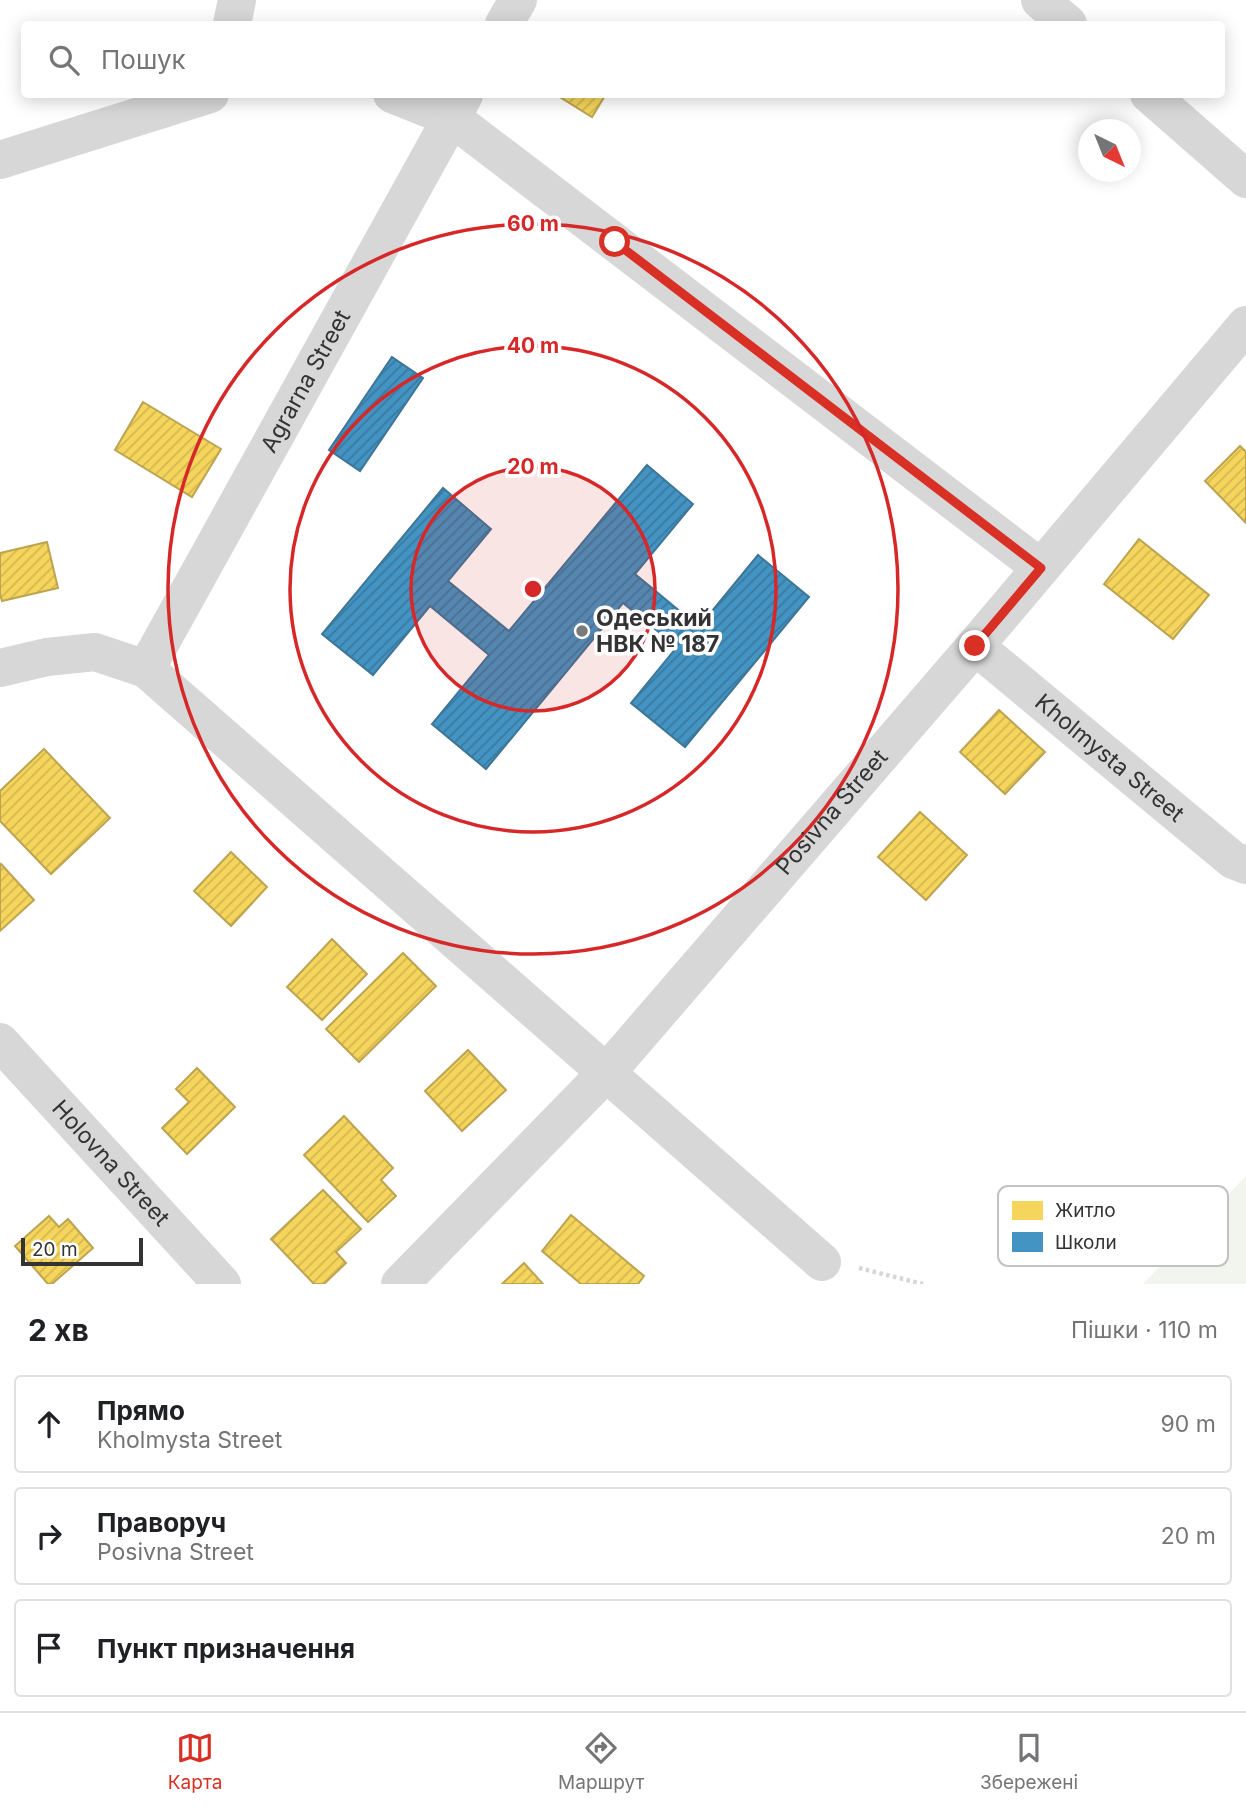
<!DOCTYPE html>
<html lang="uk">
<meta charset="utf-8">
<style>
body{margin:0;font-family:Inter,sans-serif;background:#f2f2f2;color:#202124}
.compass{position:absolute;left:1078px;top:119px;width:63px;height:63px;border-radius:50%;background:#fff;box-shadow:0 4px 18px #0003;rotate:137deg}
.scale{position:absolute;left:21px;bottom:18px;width:122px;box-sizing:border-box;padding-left:7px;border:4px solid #333;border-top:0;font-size:19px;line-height:24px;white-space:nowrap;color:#333;-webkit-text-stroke:5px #fff;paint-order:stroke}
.stop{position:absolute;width:21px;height:21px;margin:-16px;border:5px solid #d93025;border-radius:50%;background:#fff}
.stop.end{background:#d93025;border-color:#fff;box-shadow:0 2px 7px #0008}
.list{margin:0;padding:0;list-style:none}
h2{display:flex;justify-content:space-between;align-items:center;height:91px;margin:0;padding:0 28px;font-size:30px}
h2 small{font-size:23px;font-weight:400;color:#757577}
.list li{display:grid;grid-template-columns:46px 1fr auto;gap:21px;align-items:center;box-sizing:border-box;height:98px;margin:0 14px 14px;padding:0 14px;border:2px solid #e0e0e0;border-radius:7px}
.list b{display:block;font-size:26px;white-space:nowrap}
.list p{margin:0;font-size:23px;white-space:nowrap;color:#757577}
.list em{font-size:23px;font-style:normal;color:#757577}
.icon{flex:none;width:38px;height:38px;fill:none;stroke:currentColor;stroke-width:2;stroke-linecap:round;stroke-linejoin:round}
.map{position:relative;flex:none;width:1246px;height:1284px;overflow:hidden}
.search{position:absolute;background:#fff;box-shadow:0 4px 18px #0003;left:21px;right:21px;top:21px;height:77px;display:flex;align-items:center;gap:18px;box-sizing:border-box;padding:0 24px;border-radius:7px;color:#757577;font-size:26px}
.sheet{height:427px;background:#fff}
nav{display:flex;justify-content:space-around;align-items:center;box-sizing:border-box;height:98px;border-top:2px solid #e0e0e0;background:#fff;font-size:19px;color:#757577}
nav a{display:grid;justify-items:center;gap:4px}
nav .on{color:#d93025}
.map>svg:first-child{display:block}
.grass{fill:#f1f5ed}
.homes{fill:url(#homes-hatch);stroke:#bca450;stroke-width:2}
.schools{fill:url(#schools-hatch);stroke:#3e7698;stroke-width:2}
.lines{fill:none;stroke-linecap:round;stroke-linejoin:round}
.path{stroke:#d6d6d6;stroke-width:4.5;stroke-dasharray:3.5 3.5;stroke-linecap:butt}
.minor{stroke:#d7d7d7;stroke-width:38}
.tertiary{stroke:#d7d7d7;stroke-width:38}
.route{stroke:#d93025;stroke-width:9}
.ring{fill:none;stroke:#d62828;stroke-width:3.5}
.poi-dot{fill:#7a7a7a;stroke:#fff;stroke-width:2.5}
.labels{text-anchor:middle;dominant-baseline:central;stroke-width:7;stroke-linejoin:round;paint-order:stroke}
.street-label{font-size:23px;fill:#333;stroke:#fff}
.poi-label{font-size:23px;font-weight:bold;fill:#333;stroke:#fff;text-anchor:start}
.key{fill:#fff;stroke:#c2c2c2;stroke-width:2}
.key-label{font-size:19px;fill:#333}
.centre{fill:#d62828;stroke:#fff;stroke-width:3.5}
.ring-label{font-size:21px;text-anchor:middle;font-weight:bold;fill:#d62828;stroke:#fff;stroke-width:7;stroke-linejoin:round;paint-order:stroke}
</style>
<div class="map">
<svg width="1246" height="1284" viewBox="0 0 1246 1284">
<defs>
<pattern id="homes-hatch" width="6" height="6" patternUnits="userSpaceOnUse" patternTransform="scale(1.75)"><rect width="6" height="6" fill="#f6d55c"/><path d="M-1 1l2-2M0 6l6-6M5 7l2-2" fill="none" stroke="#d3b750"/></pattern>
<pattern id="schools-hatch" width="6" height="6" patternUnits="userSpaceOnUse" patternTransform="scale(1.75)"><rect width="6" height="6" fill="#4393c3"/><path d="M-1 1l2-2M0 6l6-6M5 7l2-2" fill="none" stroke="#39799f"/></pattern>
</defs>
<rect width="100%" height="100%" fill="#fff"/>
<!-- grass -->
<path class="grass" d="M1246,1176V1284H1143Z"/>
<!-- homes -->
<g class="homes">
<path d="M555,94H606L592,117Z"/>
<path d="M143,402L221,449L192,497L115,450Z"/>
<path d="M1240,446L1246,452V523L1205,481Z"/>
<path d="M1139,539L1209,595L1173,639L1104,584Z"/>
<path d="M47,542L58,588L2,601L0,594V553Z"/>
<path d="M999,710L1045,752L1005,794L960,752Z"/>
<path d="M44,749L110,818L51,874L0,821V791Z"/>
<path d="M920,812L967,855L926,900L878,857Z"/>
<path d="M231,852L267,887L231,926L194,891Z"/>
<path d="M1,864L34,900L0,931V866Z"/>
<path d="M332,939L367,974L322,1020L287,987Z"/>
<path d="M403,953L436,986L359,1062L326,1029Z"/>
<path d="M468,1050L506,1090L462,1131L425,1091Z"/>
<path d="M197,1068L235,1107L187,1154L162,1128L189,1102L176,1089Z"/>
<path d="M344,1116L393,1168L381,1180L396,1196L368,1222L304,1155Z"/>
<path d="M323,1190L361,1229L336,1252L346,1263L324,1284H314L271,1239Z"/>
<path d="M571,1215L644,1276L638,1284H581L542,1251Z"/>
<path d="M49,1216L59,1227L68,1219L93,1248L52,1284H48L15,1246Z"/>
<path d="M524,1263L543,1284H502Z"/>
</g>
<!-- schools -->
<g class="schools">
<path d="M392,357L423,378L360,471L329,450Z"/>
<path d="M647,465L693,504L635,574L699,627L758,555L809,597L685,747L631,703L677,647L623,603L486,769L432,724L489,655L430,606L373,675L322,634L443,488L491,529L448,581L509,631Z"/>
</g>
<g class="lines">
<!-- path -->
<path class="path" d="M859,1268L923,1284"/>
<!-- minor -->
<g class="minor">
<path d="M1040,0L1068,24"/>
<path d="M232,24L237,0"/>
<path d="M504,24L518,0"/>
<path d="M392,94L452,118L1041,568"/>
<path d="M1149,94L1246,179"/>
<path d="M0,160L210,94"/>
<path id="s1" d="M975,646L1233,860L1246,865"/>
<path d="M0,668L47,657L95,652L146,669L822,1262"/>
<path id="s2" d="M146,669L464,95"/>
<path id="s3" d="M400,1284L607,1072L975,646L1246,325"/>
</g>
<!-- tertiary -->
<path class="tertiary" id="s4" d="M0,1042L222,1284"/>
</g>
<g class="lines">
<!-- route -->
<path class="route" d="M615,242L1041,568L975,646"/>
</g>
<!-- distance rings -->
<circle cx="533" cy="589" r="122" fill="#d62828" fill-opacity=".12"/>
<g class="ring">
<circle cx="533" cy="589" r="122"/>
<circle cx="533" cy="589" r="243"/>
<circle cx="533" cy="589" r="365"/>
</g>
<!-- markers -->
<circle class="poi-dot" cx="582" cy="631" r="7"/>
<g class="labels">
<!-- street labels -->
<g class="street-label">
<text stroke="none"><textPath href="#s2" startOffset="329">Agrarna Street</textPath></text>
<text stroke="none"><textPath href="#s1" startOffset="175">Kholmysta Street</textPath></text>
<text stroke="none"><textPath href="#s3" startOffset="640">Posivna Street</textPath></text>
<text stroke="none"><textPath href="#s4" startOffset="164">Holovna Street</textPath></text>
</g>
<!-- poi labels -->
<g class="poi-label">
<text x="596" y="618">Одеський<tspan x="596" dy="26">НВК № 187</tspan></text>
</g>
</g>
<!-- legend -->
<rect x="998" y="1186" width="230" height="80" rx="10" class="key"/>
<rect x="1012" y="1201" width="31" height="19" fill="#f6d55c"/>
<rect x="1012" y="1232" width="31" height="20" fill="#4393c3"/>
<g class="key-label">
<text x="1055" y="1217">Житло</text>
<text x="1055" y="1249">Школи</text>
</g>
<circle cx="533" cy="589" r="10" class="centre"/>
<g class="ring-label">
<text x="533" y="231">60 m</text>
<text x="533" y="353">40 m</text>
<text x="533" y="474">20 m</text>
</g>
</svg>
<svg class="compass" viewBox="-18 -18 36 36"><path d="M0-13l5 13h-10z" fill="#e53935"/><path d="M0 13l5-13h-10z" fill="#757577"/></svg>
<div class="scale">20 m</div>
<div class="stop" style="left:615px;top:242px"></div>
<div class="stop end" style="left:975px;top:646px"></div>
<div class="search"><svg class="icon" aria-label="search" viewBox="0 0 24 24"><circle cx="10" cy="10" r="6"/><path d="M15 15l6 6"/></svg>Пошук</div>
</div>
<section class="sheet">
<h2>2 хв<small>Пішки · 110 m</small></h2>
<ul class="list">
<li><svg class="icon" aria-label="ahead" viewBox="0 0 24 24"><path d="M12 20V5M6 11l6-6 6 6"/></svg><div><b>Прямо</b><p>Kholmysta Street</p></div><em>90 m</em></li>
<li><svg class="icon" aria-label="right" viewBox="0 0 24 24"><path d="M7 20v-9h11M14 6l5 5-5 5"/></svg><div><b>Праворуч</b><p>Posivna Street</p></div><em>20 m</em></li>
<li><svg class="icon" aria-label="arrive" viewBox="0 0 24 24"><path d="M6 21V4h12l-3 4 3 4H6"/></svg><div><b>Пункт призначення</b></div></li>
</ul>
</section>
<nav>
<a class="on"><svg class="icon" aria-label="map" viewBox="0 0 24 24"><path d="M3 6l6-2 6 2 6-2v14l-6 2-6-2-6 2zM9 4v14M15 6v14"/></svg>Карта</a>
<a><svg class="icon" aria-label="directions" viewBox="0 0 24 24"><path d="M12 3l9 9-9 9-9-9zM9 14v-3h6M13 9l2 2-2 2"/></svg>Маршрут</a>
<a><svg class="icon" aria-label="saved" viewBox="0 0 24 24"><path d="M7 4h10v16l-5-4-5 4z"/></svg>Збережені</a>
</nav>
